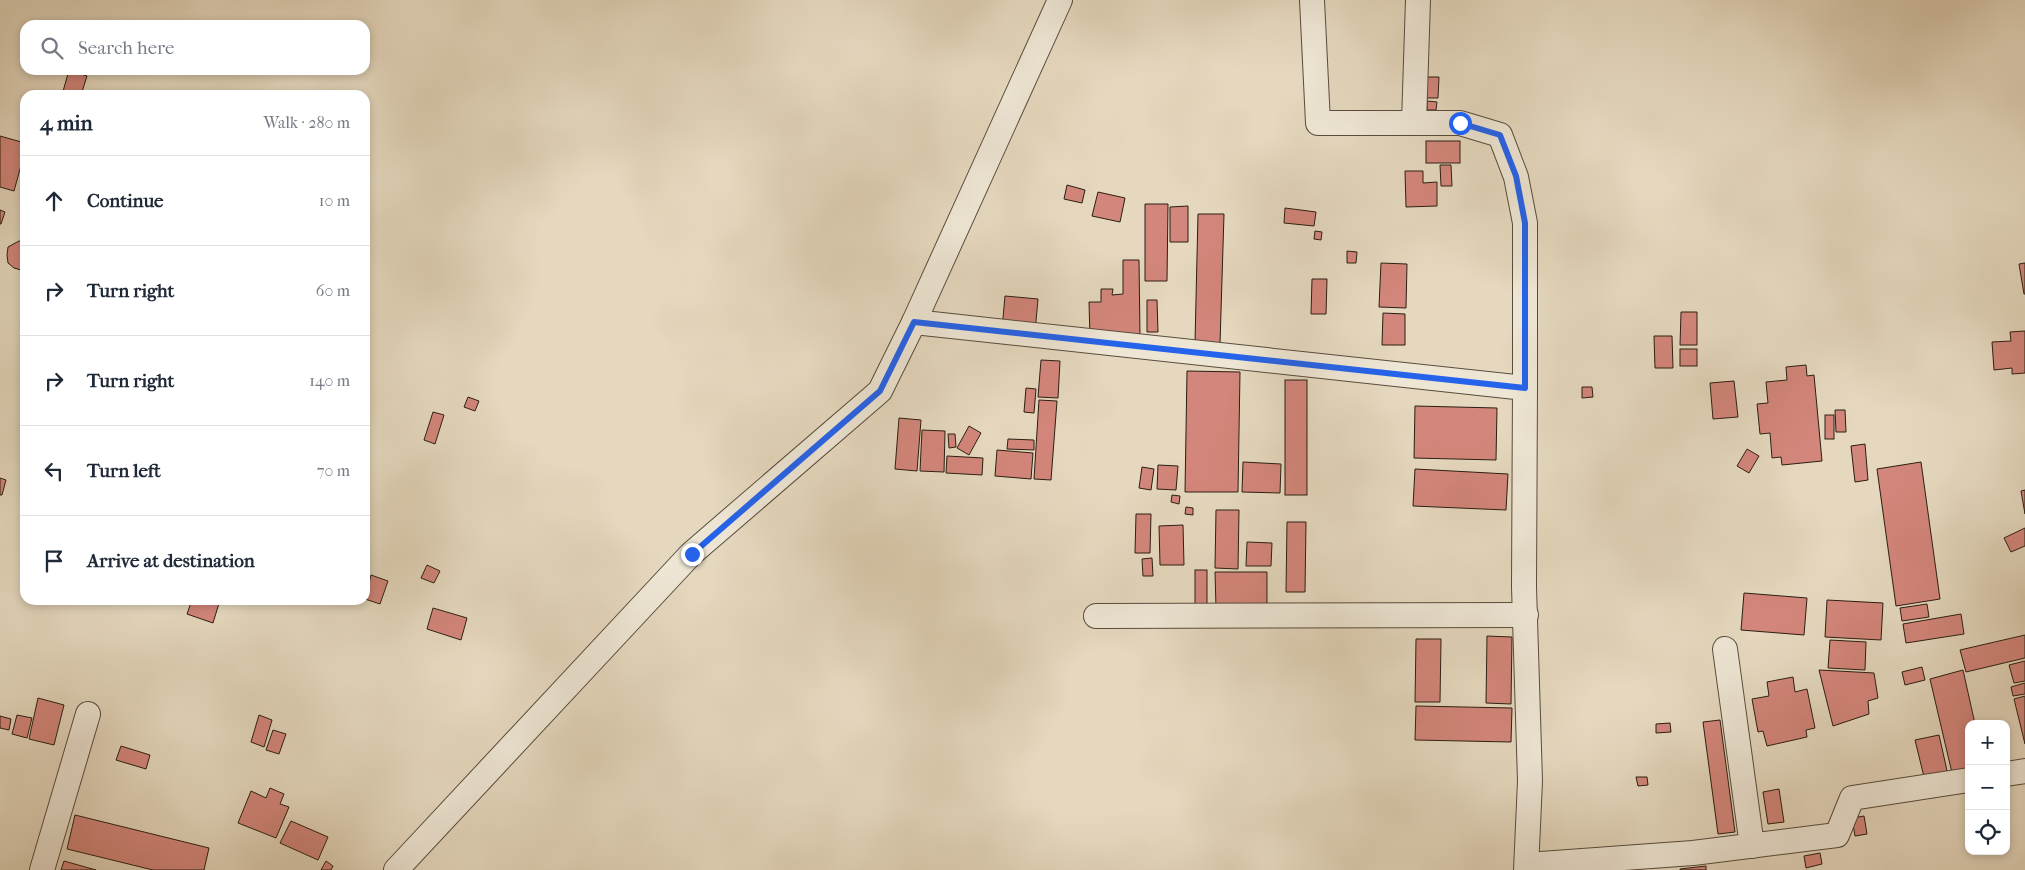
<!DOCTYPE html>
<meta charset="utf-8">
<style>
body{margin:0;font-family:"IM FELL French Canon",serif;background:#f2f2f3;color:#1f2937}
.controls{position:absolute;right:15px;bottom:15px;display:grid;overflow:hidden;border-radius:10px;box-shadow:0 2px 8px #0003}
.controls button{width:45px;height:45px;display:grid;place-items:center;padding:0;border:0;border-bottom:1px solid #e0e1e3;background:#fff;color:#1f2937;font:25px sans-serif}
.stop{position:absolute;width:15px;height:15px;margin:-11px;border:4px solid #2563eb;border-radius:50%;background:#fff}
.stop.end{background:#2563eb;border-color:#fff;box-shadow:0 1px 5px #0008}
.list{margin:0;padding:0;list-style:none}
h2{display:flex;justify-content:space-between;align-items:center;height:65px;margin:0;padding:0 20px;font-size:21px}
h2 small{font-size:16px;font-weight:400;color:#747a83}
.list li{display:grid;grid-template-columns:32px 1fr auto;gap:15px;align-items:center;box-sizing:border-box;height:90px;padding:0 20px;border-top:1px solid #e0e1e3}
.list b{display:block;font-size:19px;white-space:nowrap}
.list em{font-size:16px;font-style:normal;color:#747a83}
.icon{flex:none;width:28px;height:28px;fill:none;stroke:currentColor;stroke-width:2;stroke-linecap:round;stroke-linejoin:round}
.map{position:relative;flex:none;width:2025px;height:870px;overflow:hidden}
.search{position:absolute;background:#fff;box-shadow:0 2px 8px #0003;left:20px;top:20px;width:350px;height:55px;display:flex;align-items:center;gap:12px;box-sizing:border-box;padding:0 18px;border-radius:15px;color:#747a83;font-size:19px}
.panel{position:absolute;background:#fff;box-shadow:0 2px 8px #0003;left:20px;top:90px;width:350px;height:515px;border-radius:15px}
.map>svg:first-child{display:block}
.building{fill:#d3867b;stroke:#2a1e12}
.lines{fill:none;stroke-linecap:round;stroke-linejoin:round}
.minor-casing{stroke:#594c3d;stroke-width:26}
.minor{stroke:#eee6d5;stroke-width:24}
.route{stroke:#2563eb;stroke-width:6}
</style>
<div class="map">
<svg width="2025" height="870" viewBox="0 0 2025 870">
<rect width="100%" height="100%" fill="#e5d8be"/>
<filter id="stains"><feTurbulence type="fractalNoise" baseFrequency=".004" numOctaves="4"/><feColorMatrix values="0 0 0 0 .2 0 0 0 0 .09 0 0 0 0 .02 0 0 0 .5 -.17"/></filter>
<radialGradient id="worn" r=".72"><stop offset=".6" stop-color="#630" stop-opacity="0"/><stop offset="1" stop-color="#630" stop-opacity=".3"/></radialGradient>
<!-- building -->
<g class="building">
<path d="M69,70L87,76L81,95H62Z"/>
<path d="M1426,77H1439L1438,98H1425Z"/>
<path d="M1427,101L1437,102L1436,110H1427Z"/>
<path d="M0,136L25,143V151L14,191L0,187Z"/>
<rect x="1426" y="141" width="34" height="22"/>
<path d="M1440,165H1451L1452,186H1441Z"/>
<path d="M1405,171H1423V183L1437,182V206L1406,207Z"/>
<path d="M1067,185L1085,190L1082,203L1064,199Z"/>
<path d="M1098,192L1125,198L1120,222L1092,216Z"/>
<path d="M1145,204H1168L1167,281H1145Z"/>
<path d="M1188,206V242H1170V207Z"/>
<path d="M1285,208L1316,212L1314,226L1284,223Z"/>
<path d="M0,210L5,212L1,224H0Z"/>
<path d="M1198,214H1224L1220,344L1195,343Z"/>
<path d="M1315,231L1322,232L1321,240L1314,239Z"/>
<path d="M19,241H25V271L14,268L8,263L7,255L8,247Z"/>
<path d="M1347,251L1357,252L1356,263H1347Z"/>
<path d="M1123,260H1139L1140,337L1090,338L1089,302H1101V289H1113L1112,295L1123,294Z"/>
<path d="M1381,263L1407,264L1406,308L1379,307Z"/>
<path d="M2025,263V294H2024L2019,264Z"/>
<path d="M1312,279H1327L1326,314H1311Z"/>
<path d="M1005,296L1038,299L1035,332L1002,329Z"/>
<path d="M1147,300H1157L1158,332H1147Z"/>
<path d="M1681,312H1697V345H1680Z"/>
<path d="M1383,313L1405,314V345H1382Z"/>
<path d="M2025,331V373L2012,374V368L1994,370L1992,342L2011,341L2010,332Z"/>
<path d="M1654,336H1672L1673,368H1655Z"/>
<rect x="1680" y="349" width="17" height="17"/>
<path d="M1041,360L1060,361L1058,398L1038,397Z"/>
<path d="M1806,365L1807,376L1814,375L1822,461L1782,465L1781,457L1772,458L1770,433L1760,434L1757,404L1768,403L1766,382L1787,380L1786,367Z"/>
<path d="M1187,371L1240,372L1238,492H1185Z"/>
<rect x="1285" y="380" width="22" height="115"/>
<path d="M1734,381L1738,417L1713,419L1710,383Z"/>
<path d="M1582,387H1592L1593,397L1582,398Z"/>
<path d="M1026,388L1036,389L1034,413L1024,412Z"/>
<path d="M468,397L479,401L475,411L464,407Z"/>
<path d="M1039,400L1057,401L1051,480L1034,479Z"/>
<path d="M1415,406L1497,408L1496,460L1414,458Z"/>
<path d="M1835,410H1845L1846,432H1836Z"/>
<path d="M433,412L444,415L435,444L424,440Z"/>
<rect x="1825" y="415" width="9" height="24"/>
<path d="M899,418L921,420L917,471L895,469Z"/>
<path d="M969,426L981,433L969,455L957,448Z"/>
<path d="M922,430L945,431L944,472L920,471Z"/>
<path d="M948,434H955L956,447L949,448Z"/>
<path d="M1008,439L1034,440V450L1007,449Z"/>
<path d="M1865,444L1868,480L1855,482L1851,446Z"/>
<path d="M1747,449L1759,456L1749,473L1737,466Z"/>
<path d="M997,450L1033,453L1031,479L995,476Z"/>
<path d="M947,456L983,458L982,475L946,473Z"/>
<path d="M1243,462L1281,464L1280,493L1242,492Z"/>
<path d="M1921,462L1940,599L1896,606L1877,469Z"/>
<path d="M1158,465L1178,466L1176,490L1157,489Z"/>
<path d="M1142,467L1154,469L1151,490L1139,488Z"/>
<path d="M1415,469L1508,474L1506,510L1413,506Z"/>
<path d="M0,478L6,480L2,495H0Z"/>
<path d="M2025,490V514L2021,491Z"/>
<path d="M1172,495L1180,496L1179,504L1171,502Z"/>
<path d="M1186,507L1193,508V515L1185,514Z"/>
<path d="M1216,510H1239L1238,569L1215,568Z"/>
<path d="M1136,514H1151L1150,553H1135Z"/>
<path d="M1287,522H1306L1305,592H1286Z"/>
<path d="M1183,525L1184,565H1160L1159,526Z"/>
<path d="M2025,528V546L2011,552L2004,538Z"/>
<path d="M1247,542L1272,543L1271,566H1246Z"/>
<path d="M1152,558L1153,576H1143L1142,559Z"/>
<path d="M427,565L440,571L434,583L421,578Z"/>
<rect x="1195" y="570" width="12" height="34"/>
<path d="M1215,572H1267V607L1216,608Z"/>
<path d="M371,575L388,581L380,604L365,599Z"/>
<path d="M1744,593L1807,598L1804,635L1741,630Z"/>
<path d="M192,600H220L213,623L187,614Z"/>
<path d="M1827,600L1883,603L1881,640L1825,637Z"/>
<path d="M1927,604L1929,617L1902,621L1900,608Z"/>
<path d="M433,608L467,618L461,640L427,629Z"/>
<path d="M1961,614L1964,634L1906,643L1903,624Z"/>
<path d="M2025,635V658L1966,672L1960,650Z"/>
<path d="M1487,636L1512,637L1511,704L1486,703Z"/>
<path d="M1416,639H1441L1440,702H1415Z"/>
<path d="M1830,640L1866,642L1865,670L1828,668Z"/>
<path d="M2025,661V681L2014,683L2009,665Z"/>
<path d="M1922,667L1925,680L1905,685L1902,672Z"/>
<path d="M1819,670L1874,673L1878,698L1868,701L1869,714L1833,726Z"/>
<path d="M1963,670L1975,724H1969V770L1952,773L1930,679Z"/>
<path d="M1793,677L1795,692L1807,689L1815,728L1806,730L1807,737L1767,746L1763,731L1758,732L1752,699L1769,696L1767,682Z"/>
<path d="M2025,683V694L2013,696L2011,687Z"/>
<path d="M2025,696V744L2014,699Z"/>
<path d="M38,698L64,705L54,745L29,739Z"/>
<path d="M1416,706L1512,708L1511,742L1415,740Z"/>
<path d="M17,715L32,718L27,738L12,734Z"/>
<path d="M259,715L272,720L264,747L251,742Z"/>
<path d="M0,716L11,719L9,730L0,728Z"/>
<path d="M1720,720L1735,832L1718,834L1703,722Z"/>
<path d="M1670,723L1671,732L1656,733V724Z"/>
<path d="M273,730L286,734L279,754L266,750Z"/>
<path d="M1939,735L1948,775L1925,781L1915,740Z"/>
<path d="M121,746L150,755L146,769L116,760Z"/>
<path d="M1636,777H1647L1648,785L1638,786Z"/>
<path d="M270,788L284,794L280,804L289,807L276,838L238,823L251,791L266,798Z"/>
<path d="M1779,789L1784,822L1768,824L1763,792Z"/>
<path d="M75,815L209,848L204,870H153L67,849Z"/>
<path d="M1864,816L1867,834L1855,836L1852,818Z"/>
<path d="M291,821L328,837L318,860L280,843Z"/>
<path d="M1820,853L1822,864L1806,868L1804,856Z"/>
<path d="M64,861L96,870H61Z"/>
<path d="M326,861L333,866L331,870H321Z"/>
<path d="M1706,866V870H1680V869Z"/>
</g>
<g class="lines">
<defs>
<g id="minor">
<path d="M1312,0L1318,123H1460L1500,135L1516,177L1525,223V388"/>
<path d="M1414,123L1418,0"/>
<path d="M914,322L1525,388L1524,587L1530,781L1526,870"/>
<path d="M1096,616L1526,615"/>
<path d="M1725,649L1752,846"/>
<path d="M2006,774L2025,771"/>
<path d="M1527,865L1693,853L1837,835L1852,798L1969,780"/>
<path d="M42,870L88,714"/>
<path d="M396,870L691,554L880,391L914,322L1060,0"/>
</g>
</defs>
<!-- minor casing -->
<use href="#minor" class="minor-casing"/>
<!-- minor -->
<use href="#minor" class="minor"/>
</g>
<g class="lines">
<!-- route -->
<path class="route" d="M692,554L880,391L914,322L1525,388V223L1516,176L1500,135L1460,123"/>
</g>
<rect width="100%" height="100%" filter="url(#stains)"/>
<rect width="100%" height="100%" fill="url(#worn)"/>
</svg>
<div class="controls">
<button>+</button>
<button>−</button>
<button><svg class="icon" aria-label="locate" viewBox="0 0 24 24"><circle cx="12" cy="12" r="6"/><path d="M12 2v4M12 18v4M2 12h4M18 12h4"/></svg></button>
</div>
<div class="stop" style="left:1460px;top:123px"></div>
<div class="stop end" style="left:692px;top:554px"></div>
<div class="search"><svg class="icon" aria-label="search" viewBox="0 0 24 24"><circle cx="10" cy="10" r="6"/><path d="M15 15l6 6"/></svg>Search here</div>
<section class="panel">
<h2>4 min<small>Walk · 280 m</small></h2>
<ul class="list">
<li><svg class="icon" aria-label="ahead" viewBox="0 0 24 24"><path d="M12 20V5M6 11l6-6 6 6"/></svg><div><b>Continue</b></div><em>10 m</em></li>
<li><svg class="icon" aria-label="right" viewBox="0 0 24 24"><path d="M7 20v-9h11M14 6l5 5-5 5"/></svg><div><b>Turn right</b></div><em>60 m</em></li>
<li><svg class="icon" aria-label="right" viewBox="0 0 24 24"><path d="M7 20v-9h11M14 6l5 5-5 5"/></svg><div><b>Turn right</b></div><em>140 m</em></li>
<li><svg class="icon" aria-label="left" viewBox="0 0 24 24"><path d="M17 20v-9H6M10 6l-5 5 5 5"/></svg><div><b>Turn left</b></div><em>70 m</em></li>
<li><svg class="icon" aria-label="arrive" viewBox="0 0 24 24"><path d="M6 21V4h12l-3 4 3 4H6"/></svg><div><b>Arrive at destination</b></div></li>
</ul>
</section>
</div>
